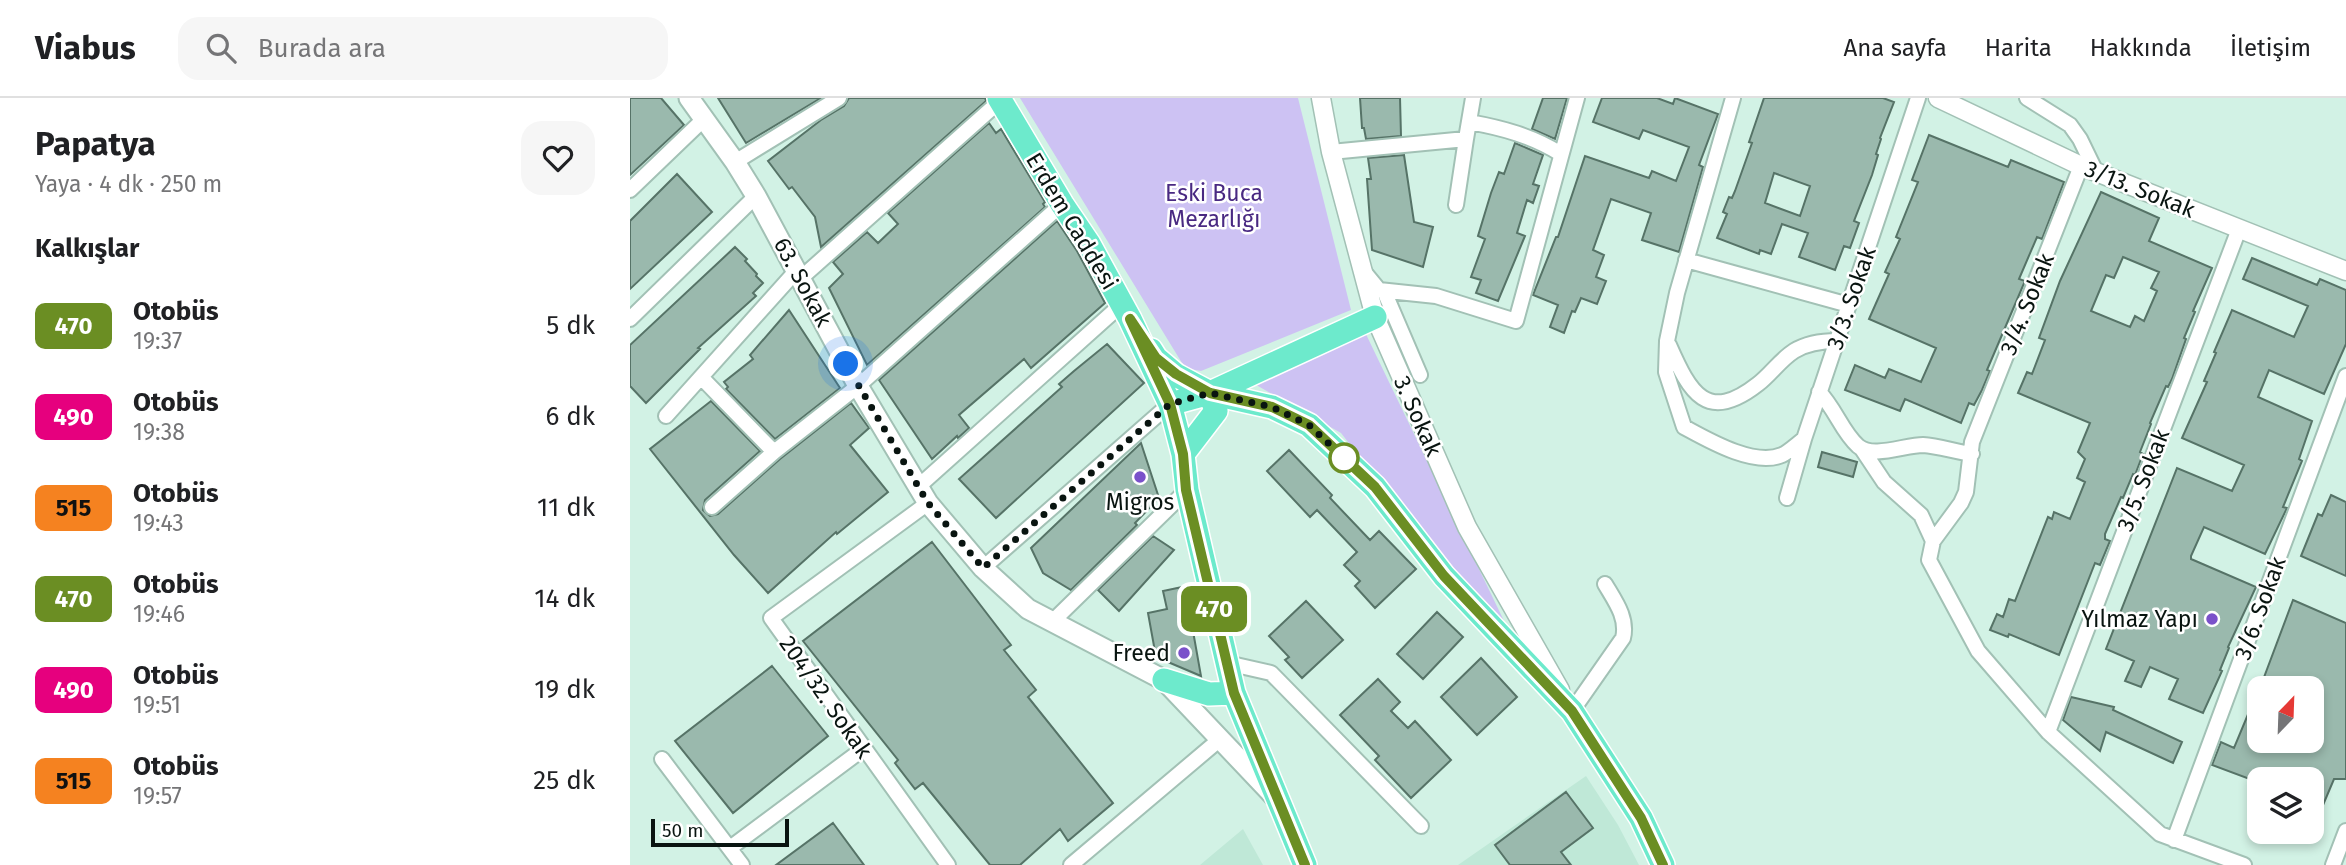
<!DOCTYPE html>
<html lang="tr">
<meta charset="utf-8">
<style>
:root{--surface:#fff;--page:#f6f6f6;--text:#202124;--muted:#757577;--line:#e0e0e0}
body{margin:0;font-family:"Fira Sans",sans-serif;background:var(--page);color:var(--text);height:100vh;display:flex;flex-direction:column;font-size:26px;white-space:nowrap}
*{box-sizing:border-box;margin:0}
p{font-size:23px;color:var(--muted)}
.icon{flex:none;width:38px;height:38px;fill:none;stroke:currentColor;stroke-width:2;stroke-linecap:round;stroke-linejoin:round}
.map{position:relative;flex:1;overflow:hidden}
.side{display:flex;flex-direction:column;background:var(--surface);width:630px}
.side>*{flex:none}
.badge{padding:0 14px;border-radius:10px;font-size:24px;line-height:46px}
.needle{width:46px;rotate:23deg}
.tools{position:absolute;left:1617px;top:578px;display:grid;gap:14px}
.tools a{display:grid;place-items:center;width:77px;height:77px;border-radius:14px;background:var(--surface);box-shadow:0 4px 10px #0003;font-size:35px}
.scale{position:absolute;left:21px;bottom:18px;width:138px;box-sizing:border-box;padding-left:7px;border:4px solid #091410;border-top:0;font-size:19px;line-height:24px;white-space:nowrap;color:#091410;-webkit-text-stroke:5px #fff;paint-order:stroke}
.you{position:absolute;width:35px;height:35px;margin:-18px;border:5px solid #fff;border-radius:50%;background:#1a73e8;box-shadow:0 0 0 10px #1a73e833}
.map>.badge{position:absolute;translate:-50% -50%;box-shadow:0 0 0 4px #fff}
h2{padding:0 35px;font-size:26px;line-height:63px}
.round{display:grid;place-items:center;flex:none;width:74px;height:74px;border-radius:21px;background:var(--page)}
.summary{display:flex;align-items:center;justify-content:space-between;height:119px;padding:0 35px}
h1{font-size:33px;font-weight:700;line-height:52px}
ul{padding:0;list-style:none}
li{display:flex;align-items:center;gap:21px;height:91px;padding:0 35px}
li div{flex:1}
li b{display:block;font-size:26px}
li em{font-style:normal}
li .badge{min-width:77px;font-weight:700;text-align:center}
header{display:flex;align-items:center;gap:42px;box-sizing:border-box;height:98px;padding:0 35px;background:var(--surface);border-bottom:2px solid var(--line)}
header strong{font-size:33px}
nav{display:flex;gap:38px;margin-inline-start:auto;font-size:24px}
.search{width:490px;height:63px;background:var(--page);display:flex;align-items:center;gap:18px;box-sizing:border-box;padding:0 24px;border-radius:21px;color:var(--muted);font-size:26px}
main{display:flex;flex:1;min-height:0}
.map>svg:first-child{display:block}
.built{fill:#bfe8d7}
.green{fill:#cdc2f3}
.building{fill:#9ab9ad;stroke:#567367;stroke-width:2;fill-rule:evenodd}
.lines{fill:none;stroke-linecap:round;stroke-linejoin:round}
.minor-casing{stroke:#a2c1b5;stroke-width:18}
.tertiary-casing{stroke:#a2c1b5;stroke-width:21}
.secondary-casing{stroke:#a2c1b5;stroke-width:23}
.primary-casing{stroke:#fff;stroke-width:26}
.minor{stroke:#fff;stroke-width:14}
.tertiary{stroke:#fff;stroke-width:18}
.secondary{stroke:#fff;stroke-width:19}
.primary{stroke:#6deacc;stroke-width:23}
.line-casing{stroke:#fff;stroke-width:16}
.line{stroke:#6b8e23;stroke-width:10}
.walk{stroke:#091410;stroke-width:7;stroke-dasharray:0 12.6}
.stop-dot{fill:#fff;stroke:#6b8e23;stroke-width:3.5}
.poi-dot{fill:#7a51ca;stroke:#fff;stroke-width:2.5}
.labels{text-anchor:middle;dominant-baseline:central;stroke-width:5;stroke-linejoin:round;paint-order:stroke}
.street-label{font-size:23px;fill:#091410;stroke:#fff}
.park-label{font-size:23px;fill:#492982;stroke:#fff}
.poi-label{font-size:23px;fill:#091410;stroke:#fff;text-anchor:end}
</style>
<header>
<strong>Viabus</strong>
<div class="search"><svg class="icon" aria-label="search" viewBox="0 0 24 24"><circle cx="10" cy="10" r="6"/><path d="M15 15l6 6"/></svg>Burada ara</div>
<nav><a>Ana sayfa</a><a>Harita</a><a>Hakkında</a><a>İletişim</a></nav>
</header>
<main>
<section class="side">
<div class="summary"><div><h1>Papatya</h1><p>Yaya · 4 dk · 250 m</p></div><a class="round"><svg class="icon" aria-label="heart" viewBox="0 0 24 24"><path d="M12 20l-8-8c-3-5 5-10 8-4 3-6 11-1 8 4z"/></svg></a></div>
<h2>Kalkışlar</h2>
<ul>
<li><span class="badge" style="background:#6b8e23;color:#fff">470</span><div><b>Otobüs</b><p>19:37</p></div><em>5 dk</em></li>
<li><span class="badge" style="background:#e6007e;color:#fff">490</span><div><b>Otobüs</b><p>19:38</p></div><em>6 dk</em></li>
<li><span class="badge" style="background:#f58220;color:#111">515</span><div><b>Otobüs</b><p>19:43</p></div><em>11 dk</em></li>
<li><span class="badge" style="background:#6b8e23;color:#fff">470</span><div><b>Otobüs</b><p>19:46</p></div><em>14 dk</em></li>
<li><span class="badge" style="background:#e6007e;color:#fff">490</span><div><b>Otobüs</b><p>19:51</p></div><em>19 dk</em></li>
<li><span class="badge" style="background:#f58220;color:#111">515</span><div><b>Otobüs</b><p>19:57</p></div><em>25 dk</em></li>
</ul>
</section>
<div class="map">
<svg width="1716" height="767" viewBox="0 0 1716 767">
<rect width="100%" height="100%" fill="#d2f2e5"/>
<path class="built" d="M956,678L988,727L1009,767H828Z
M613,731L633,767H570Z"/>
<path class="green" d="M390,0H668L721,212L571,273L560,271L552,265Z
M733,230L875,525L798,446L711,335L621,284Z"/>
<path class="building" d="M0,0H31L54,27L0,77Z
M88,0H191L116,45Z
M219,0H355L356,3L191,149L185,119L162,89L159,91L138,63L191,22L214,8Z
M730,0H770L771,38L736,41L734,30H732Z
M913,0H937L925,41L902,31Z
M972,0H1027L1043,6L1045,0L1088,16L1069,67L1073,69L1049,154L1012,142L1021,115L981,101L963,152L974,157L966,179L976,183L967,206L951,200L945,214L942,213L934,235L920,229L928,207L903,197L926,139H928L955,58L1019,80L1022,73L1046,83L1059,49L1013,32L1009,41L963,24Z
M1134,0H1253L1264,4L1250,40L1251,41L1246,56L1248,57L1242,77L1224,123L1229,125L1220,150L1214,148L1205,172L1169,159L1178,135L1152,126L1141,156L1130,152L1129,156L1087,140L1097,116L1093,114L1099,99L1102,100L1105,93L1122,45L1119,44ZM1144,75L1180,88L1170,118L1135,105Z
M359,25L366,35L371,31L415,104L413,106L415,109L237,267L199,190L213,176L203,164L237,134L248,145L268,126L258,115Z
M1299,37L1378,69L1381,62L1434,84L1412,141L1407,139L1389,181L1395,183L1357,272L1360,273L1352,292L1344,307L1339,305L1331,325L1275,301L1270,313L1215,292L1225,267L1255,280L1259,271L1291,284L1306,250L1239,221L1259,176L1255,174L1270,141L1266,139L1288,84L1282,82Z
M885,45L913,57L903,86L909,88L903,105L897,102L887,135L895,138L868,203L846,195L851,182L841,179L855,141L848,138L861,95L869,74L874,76Z
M774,57L784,124L803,129L793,169L742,152L737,81H741L738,60Z
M47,76L82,114L0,191V123Z
M1471,94L1529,120L1519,143L1582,170L1563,213L1565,214L1554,240L1556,241L1542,281L1538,289L1536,288L1520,325L1521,326L1510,354L1513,356L1505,377L1503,376L1493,400L1491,399L1475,436V441L1480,443L1470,467L1465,465L1429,557L1379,536L1378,539L1360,532L1367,516L1373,519L1379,501L1385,503L1418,419L1422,421L1424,414L1440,421L1455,384L1447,380L1455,361L1448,354L1460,325L1388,295L1397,274L1402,276L1415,242L1409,240L1430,183ZM1493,159L1529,174L1521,190L1527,193L1514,223L1505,218L1500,229L1461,213L1476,177L1484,180Z
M427,123L447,153L475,205L401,270L394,261L329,317L339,330L328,340L327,338L302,361L249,282Z
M105,149L117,161L115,163L127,176L126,178L133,185L123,195L126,198L68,250L70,251L16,305L0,288V247Z
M1622,160L1687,187L1690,181L1716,192V246L1694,296L1639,272L1628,299L1682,323L1669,361L1672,363L1653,409L1657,410L1635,456L1574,429L1561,458V461L1626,489L1598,549L1599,550L1590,572L1592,573L1573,615L1539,601L1548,581L1520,569L1511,589L1495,583L1504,563L1476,551L1547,370L1602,393L1614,367L1552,340L1577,284L1574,283L1586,255L1584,254L1602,212L1664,239L1678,208L1613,181Z
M159,212L210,290L145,341L96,291L98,289L94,284L123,261L120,257Z
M477,246L514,285L366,420L329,381L432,289L429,286L444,273Z
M81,303L130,353L75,402L73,412L80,418L88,416L150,361L221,305L239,330L220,347L258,394L207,436L206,434L138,495L104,457L20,351Z
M511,345L529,400L505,425L507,427L441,492L413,475L401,450Z
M659,352L702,397L700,400L740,442L749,433L786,471L745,510L725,488L730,483L714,467L727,454L687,412L680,419L637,373Z
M1192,354L1227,364L1223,379L1188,369Z
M1701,397L1716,404V478L1671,458L1688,416L1692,418Z
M523,438L544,452L489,513L468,492Z
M302,444L381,547L374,552L406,592L398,599L483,705L438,743L430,731L390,767H360L293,685L285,691L265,665L268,662L173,543Z
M557,488L561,505H558L571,578L526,559L518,515L537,511L533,493Z
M1663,502L1716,525V681H1704L1682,733V681H1626L1625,683L1582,667L1591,644L1604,650L1629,590V642H1682V590H1630Z
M676,503L713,542L672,580L655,562L659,559L639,538Z
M807,514L833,539L793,581L767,556Z
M851,560L887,599L847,637L811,599Z
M142,568L198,638L103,715L45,643Z
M748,581L770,604L761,613L778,630L785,623L821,662L781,700L745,662L749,658L710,617Z
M1441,599L1484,609L1483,612L1552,644L1543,665L1476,634L1470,653L1433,622Z
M936,694L963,730L931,754L941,767H880L865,747Z
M203,725L234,767H146Z"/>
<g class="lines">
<g class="minor-casing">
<path id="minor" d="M1103,0L1047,195L1037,243L1036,274L1054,329C1078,342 1124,369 1152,357C1159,354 1167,346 1174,341
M1397,0L1440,27L1450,41L1466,74
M839,24C873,30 902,38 931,56
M701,54L836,41L843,0
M105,64L209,0
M1451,68L1342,344L1336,394L1331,405L1303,443L1299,462L1348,553L1418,634L1530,736L1614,767
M0,92L75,20
M826,107L836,41
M1056,162L1219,207
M735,175L749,192L806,198L886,223L947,0
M171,180L370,3
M754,193L790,277
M0,221L126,98
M1039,247C1060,295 1077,326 1128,286C1141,276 1150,262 1164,253C1177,245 1192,243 1207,243
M72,280L144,354
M1189,294C1205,310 1212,334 1228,348C1242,361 1275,347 1293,347C1309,348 1326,354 1342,356
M36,318L167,172
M1232,351L1254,384L1291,417L1303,443
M289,388L492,206
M1157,400L1174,341L1288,0
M298,405L141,520L318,767
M82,409L144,354L228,288L432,106
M353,470L540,306
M423,523L557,392
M597,565L641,575L791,728
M942,613L993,540C998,520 985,503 975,486
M1418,634L1609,131
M32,661L112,767
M1544,742L1716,278
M100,750L233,651
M441,767L589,642
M1703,767L1716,733"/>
</g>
<g class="tertiary-casing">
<path id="tertiary" d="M691,0L701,54L745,219L837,429L930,592
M1308,0L1451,68L1716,173"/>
</g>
<g class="secondary-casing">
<path id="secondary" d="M59,0L105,64L126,98L228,288L298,405L353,470L398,511L534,582L644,698"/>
</g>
<g class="primary-casing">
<path id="primary" d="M369,0L432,106L459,146L500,221L540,306L553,356L557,392L604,595L675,767
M521,252L526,260L546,277L580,295L642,309L679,327L745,389L814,478L942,613L1011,720L1033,767
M540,306L580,295L745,219
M553,356L586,313L580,295
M534,582L579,596L604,595"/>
</g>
<use href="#minor" class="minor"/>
<use href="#tertiary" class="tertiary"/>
<use href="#secondary" class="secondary"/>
<use href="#primary" class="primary"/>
</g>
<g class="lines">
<g class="line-casing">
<path id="line" d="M675,767L604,595L556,392L553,356L540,306L500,221L526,260L546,276L580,295L642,309L679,327L745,389L814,478L942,613L1011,720L1033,767"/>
</g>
<use href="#line" class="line"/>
<path class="walk" d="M216,266L298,405L353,470L540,306L580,295L642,309L679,327L714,360"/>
</g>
<circle class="stop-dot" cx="714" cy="360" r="14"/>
<g class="poi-dot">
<circle cx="510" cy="379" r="7"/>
<circle cx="1582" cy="521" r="7"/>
<circle cx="554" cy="555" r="7"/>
</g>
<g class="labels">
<g class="street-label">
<text transform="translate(1510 91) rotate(22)">3/13. Sokak</text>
<text transform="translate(442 123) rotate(59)">Erdem Caddesi</text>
<text transform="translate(173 184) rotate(62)">63. Sokak</text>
<text transform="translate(1221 200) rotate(-71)">3/3. Sokak</text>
<text transform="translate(1397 206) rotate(-68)">3/4. Sokak</text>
<text transform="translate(788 318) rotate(66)">3. Sokak</text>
<text transform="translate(1513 382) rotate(-69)">3/5. Sokak</text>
<text transform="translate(1630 510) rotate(-70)">3/6. Sokak</text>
<text transform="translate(196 599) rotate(55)">204/32. Sokak</text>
</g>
<g class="park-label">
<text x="584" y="95">Eski Buca<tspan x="584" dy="26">Mezarlığı</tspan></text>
</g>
<g class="poi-label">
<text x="510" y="404" text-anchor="middle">Migros</text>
<text x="1568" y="521">Yılmaz Yapı</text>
<text x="540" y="555">Freed</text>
</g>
</g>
</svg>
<div class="tools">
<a><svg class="needle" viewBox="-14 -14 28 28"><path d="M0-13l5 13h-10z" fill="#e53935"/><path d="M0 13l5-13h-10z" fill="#757577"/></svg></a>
<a><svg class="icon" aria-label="layers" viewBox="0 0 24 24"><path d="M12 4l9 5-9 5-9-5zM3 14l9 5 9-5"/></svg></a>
</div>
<div class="scale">50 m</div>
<div class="you" style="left:216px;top:266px"></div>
<b class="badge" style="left:584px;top:511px;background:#6b8e23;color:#fff">470</b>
</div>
</main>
